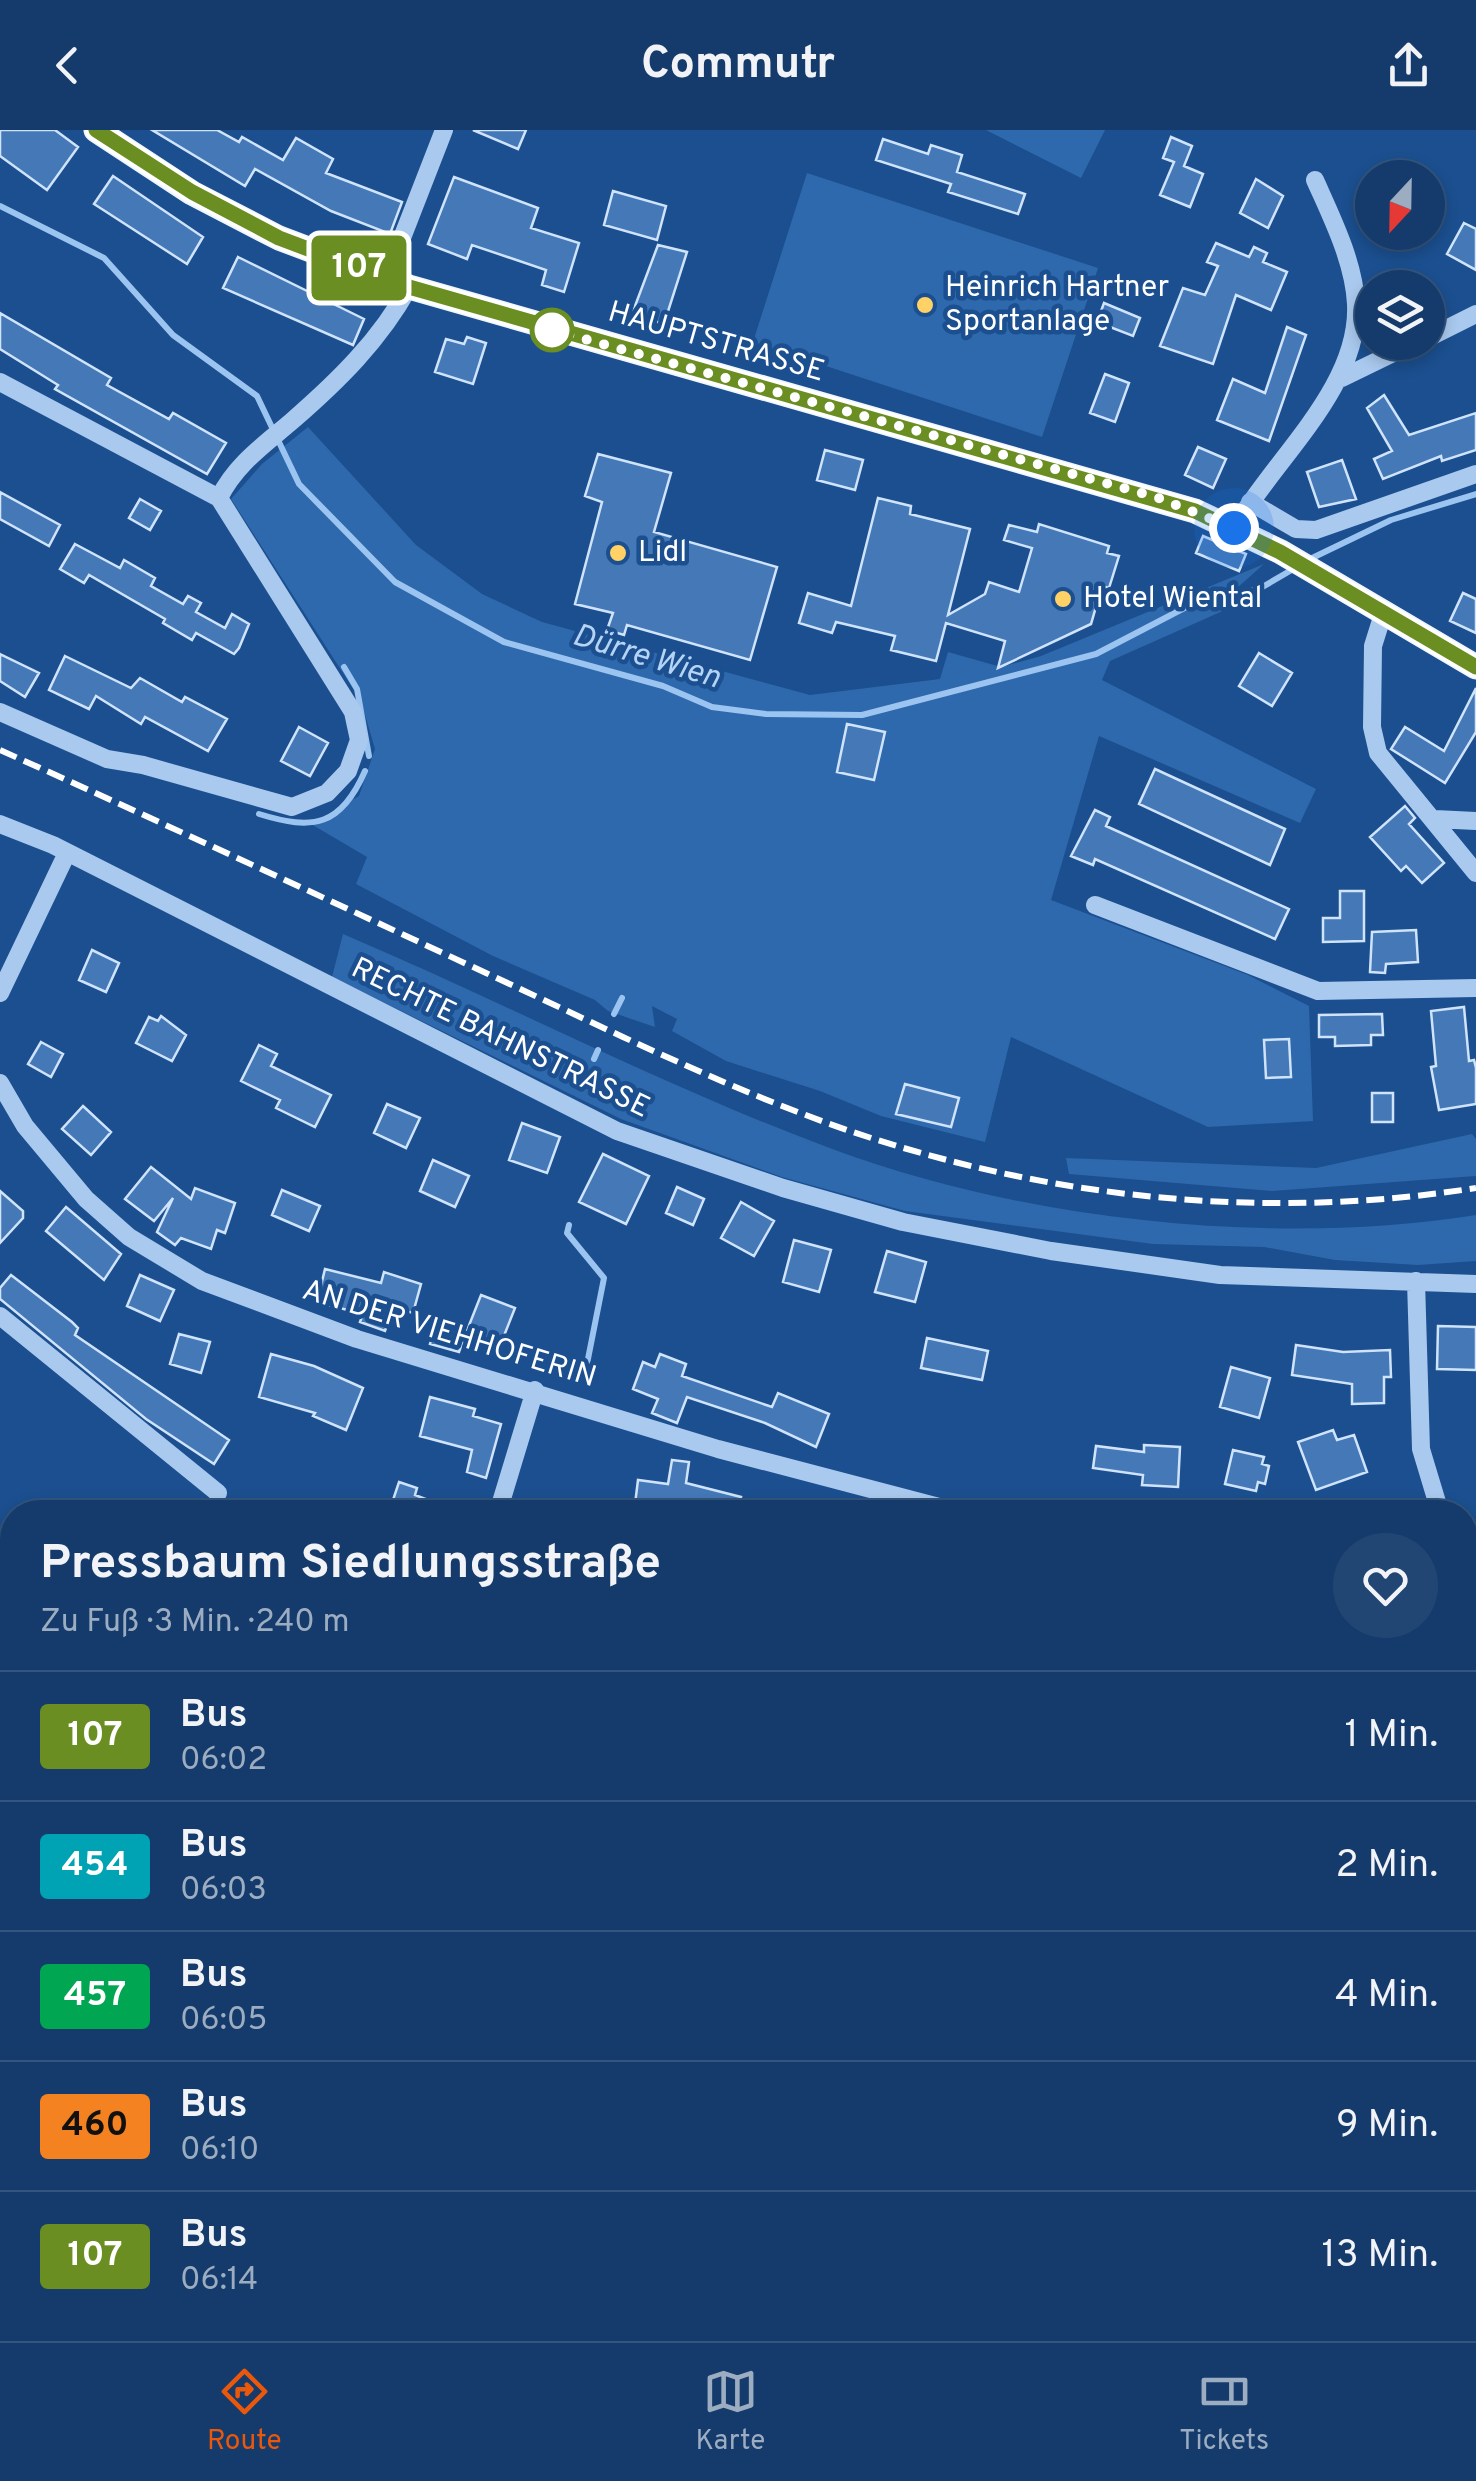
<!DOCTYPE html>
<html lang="de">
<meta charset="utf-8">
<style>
:root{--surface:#143b6b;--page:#214673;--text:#f1f3f6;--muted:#9dadc1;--line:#33557e;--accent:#ea580c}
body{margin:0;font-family:Overpass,sans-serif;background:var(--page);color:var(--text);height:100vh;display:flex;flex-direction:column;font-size:38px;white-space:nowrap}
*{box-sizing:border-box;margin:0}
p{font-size:32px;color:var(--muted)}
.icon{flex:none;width:55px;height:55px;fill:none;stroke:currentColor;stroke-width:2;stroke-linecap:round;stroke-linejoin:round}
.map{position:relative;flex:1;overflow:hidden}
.drawer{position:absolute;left:0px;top:1370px;width:1478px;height:842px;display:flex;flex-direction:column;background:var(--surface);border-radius:40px 40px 0 0;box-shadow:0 5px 15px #0003,0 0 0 2px var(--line)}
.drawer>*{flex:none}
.badge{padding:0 20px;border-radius:8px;font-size:35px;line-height:65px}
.needle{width:65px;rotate:202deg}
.buttons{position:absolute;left:1355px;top:30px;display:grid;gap:20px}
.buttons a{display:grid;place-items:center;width:90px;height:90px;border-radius:50%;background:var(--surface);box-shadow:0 5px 15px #0003,0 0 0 2px var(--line);font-size:50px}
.you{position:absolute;width:50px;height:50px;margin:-25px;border:8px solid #fff;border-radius:50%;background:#1a73e8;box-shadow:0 0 0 15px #1a73e833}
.map>.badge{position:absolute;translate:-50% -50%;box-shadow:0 0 0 5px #fff}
.round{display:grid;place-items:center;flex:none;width:105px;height:105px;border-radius:52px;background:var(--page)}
.overview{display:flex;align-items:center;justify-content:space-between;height:170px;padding:0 40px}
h1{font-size:48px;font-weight:700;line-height:75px}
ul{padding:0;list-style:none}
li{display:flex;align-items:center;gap:30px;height:130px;padding:0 40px;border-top:2px solid var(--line)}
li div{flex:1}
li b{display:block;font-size:38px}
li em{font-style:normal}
li .badge{min-width:110px;font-weight:700;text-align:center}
header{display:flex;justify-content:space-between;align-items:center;height:130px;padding:0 40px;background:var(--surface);font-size:45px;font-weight:700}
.tabs{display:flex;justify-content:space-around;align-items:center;height:140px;border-top:2px solid var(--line);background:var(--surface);font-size:28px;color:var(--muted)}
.tabs a{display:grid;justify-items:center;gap:5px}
.tabs .selected{color:var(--accent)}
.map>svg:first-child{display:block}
.green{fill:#2e69ad}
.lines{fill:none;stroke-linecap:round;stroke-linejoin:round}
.stream{stroke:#9cc4f0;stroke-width:6}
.building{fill:#4478b7;stroke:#cfe3fa;stroke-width:2.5}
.minor{stroke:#a9c9ee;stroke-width:18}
.major{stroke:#f0f6ff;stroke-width:25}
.rail{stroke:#fff;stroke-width:6;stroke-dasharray:18 8;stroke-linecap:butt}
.line-casing{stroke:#fff;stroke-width:22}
.line{stroke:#6b8e23;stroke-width:15}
.walk{stroke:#fff;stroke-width:10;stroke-dasharray:0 18}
.poi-dot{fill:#ffd166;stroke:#1b4f8f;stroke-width:4}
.stop-dot{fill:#fff;stroke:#6b8e23;stroke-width:5}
.labels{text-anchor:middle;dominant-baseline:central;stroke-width:9;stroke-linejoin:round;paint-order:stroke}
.poi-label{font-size:30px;fill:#fff;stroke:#1b4f8f;text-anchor:start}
.street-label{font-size:30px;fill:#fff;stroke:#1b4f8f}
.water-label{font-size:32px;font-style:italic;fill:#b5d3f5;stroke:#1b4f8f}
</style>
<header><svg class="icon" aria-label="back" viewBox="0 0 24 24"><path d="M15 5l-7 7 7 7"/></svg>Commutr<svg class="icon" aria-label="share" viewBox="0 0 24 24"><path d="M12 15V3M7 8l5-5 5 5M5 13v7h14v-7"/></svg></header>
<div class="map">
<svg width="1476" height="2211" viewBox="0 0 1476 2211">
<rect width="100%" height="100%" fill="#1b4f8f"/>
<path class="green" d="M986,0H1105L1081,48Z
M807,43L1098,138L1042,307L753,212Z
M308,297L416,415L482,464L542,492L810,565L940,549L948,522L1001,537L1041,526L1264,434L1228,466L1234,476L1110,531L1102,550L1316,659L1300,693L1099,606L1051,770L1248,845L1309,876L1313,991L1208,997L1011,907L985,1012L881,986L820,961L726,931L672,901L677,889L652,876L655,897L608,881L595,870L493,826L356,754L367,727L311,694L359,666L375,619L361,571L231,369L262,334Z
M343,804C508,874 667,958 835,1020C1027,1091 1274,1117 1476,1085V1131L1418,1135L1335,1130L1264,1117L1153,1114L905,1081L782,1047L621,989L332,847Z
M1472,1004L1476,1009V1046L1272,1061L1069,1044L1066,1028L1316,1038Z
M1476,1580V2211H890L900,2200H1465V1581Z
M0,2102L12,2113V2200H104L116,2211H0Z"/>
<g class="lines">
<path class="stream" d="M0,76L104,128L173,205L257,266L299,354L395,452L504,512L663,556L712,577L766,584L862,585L1096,524L1194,473L1259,459L1295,438
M1310,429L1391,390L1476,364
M344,537L357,559L369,626
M259,684C314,701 341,696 365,641
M614,884L622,868
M594,929L598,920
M569,1095L567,1103L604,1148L585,1244"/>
</g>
<path class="building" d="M0,0H55L78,17L47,60L0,26Z
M152,0H217L239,12L242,7L283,30L296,8L333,29L326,43L402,72L390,104L331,81L255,39L245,56Z
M473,0H526L518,19Z
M1171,7L1192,16L1184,36L1203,44L1190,77L1160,65L1174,32L1163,28Z
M883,9L928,24L931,15L962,25L957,42L1025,64L1018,84L948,62L951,54L876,30Z
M113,46L203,107L187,134L94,74Z
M454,47L538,78L531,98L579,113L564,162L542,155L546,140L472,115L467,129L428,114Z
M1256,49L1283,66L1268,98L1240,83Z
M613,61L666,76L657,110L604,95Z
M1464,93L1476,99V140L1447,124Z
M1216,113L1249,127L1254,117L1267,123L1263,132L1287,142L1271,180L1236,165L1213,234L1160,216L1183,158L1205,165L1218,136L1207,132Z
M658,115L687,122L664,194L632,184Z
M238,127L364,189L353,215L223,158Z
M1104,173L1140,188L1133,206L1097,192Z
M0,183L111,248L107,255L169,289L173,283L226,313L207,344L55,259L58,255L0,219Z
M1287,197L1306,205L1269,311L1217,290L1233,249L1265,263Z
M467,207L486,213L473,254L435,242L446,209L464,214Z
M1105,244L1129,253L1115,292L1090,283Z
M1384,265L1409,305L1476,283V320L1442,331L1441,326L1383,349L1374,329L1392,321L1367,278Z
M1198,317L1226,329L1213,358L1185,345Z
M825,320L863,330L855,360L817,350Z
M598,324L671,343L654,402L777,437L750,530L627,495L624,505L607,500L613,483L575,474L602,372L585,366Z
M1342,330L1356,369L1319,377L1307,342Z
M0,362L60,395L49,416L0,389Z
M878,368L911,376L910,384L970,399L948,485L985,464L989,452L1019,462L1032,418L1004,410L1009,395L1037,402L1039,394L1109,416L1107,423L1119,426L1109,458L1102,456L1091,494L998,538L1005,511L946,493L936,531L891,520L895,506L836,492L832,503L799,493L808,463L851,476Z
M140,369L161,381L150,400L129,388Z
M1203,406L1246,424L1239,441L1196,423Z
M75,414L120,438L124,430L155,448L151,456L183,474L188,466L201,473L196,482L225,498L232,484L249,494L239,518L234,524L196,503L192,510L163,493L165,489L89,445L84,453L60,439Z
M1463,463L1476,469V503L1450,491Z
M1259,523L1292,543L1272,576L1239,556Z
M0,524L39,543L25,567L0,551Z
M65,526L131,558L140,548L182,572L185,567L227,589L208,621L145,587L141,594L96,566L89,579L49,560Z
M1476,558V602L1445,653L1391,619L1405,597L1444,621Z
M847,594L885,602L874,650L837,642Z
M299,597L328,613L310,646L281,631Z
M1155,639L1285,699L1270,735L1139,674Z
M1405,676L1415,688L1409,694L1444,733L1422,753L1406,736L1401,741L1370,707Z
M1095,680L1110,687L1106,696L1289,779L1275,809L1095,729L1093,735L1071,726Z
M1340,761H1364V811L1323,812V788H1340Z
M1416,800L1418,832L1386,834L1385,843L1370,842L1372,802Z
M92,820L119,833L106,862L79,850Z
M1464,877L1469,931L1474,930L1476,938V974L1439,980L1431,937L1436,936L1431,881Z
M1382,884L1383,905H1371V915L1335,916V907H1319V885Z
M161,886L186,905L172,931L136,913L149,887L158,891Z
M1289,909L1291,947L1266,948L1264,910Z
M41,912L63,924L51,947L28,934Z
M259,915L277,924L271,936L331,965L315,997L276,978L280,970L241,951Z
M905,954L959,968L951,997L896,984Z
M1372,963H1393V992H1372Z
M387,974L420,988L406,1018L374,1003Z
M83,976L111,1002L91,1025L62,999Z
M522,993L560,1007L547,1043L509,1030Z
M603,1024L649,1046L626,1094L579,1072Z
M433,1030L469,1046L455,1077L420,1061Z
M151,1037L191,1069L195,1058L235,1073L225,1103L217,1100L211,1119L181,1108L175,1115L157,1102L173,1068L154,1091L125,1069Z
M677,1057L704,1069L693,1095L666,1083Z
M282,1060L320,1076L309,1101L272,1085Z
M0,1061L23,1081V1088L0,1113Z
M741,1072L774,1091L754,1126L721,1108Z
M66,1077L121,1124L104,1150L46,1101Z
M794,1110L831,1120L819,1162L783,1152Z
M887,1121L926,1132L915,1172L875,1162Z
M325,1139L381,1153L384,1142L421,1154L413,1183L393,1177L385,1201L360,1192L363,1184L317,1172Z
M11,1145L72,1192L78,1198L75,1205L229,1310L214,1334L146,1289L0,1169V1158Z
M140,1145L174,1160L160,1191L127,1176Z
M481,1165L515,1178L498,1221L464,1208Z
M436,1195L465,1205L459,1222L430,1214Z
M1438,1196L1476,1197V1240L1437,1239Z
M179,1204L210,1212L201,1243L170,1234Z
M927,1208L988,1221L982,1250L921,1238Z
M1296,1215L1343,1222L1390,1220L1391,1247H1384V1273L1352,1274V1254L1292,1245Z
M271,1224L314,1236L363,1258L346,1300L313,1286L315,1283L259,1267Z
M660,1224L686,1234L682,1246L772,1277L778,1263L829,1284L816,1317L765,1293L687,1267L677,1293L652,1283L658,1269L633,1259L643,1232L655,1237Z
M1231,1237L1270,1248L1259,1288L1220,1277Z
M430,1267L475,1279L473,1286L501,1294L486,1348L467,1342L472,1320L420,1306Z
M1333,1300L1337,1310L1354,1305L1367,1342L1316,1360L1298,1312Z
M1144,1315L1180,1317L1178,1357L1142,1355L1143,1345L1093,1338L1096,1316L1144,1322Z
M1233,1320L1264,1327L1262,1334L1269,1336L1265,1354L1258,1352L1256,1361L1225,1354Z
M672,1330L689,1332L686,1353L741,1367L737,1382H634L638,1350L668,1354Z
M399,1352L417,1358L415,1365L459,1382H389Z"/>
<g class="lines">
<path class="minor" d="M386,149L444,0
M1428,208L1476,184
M1342,248L1416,212
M0,252L219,368L353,582L359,610L348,641L327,663L292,677L143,635L107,629L0,582
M219,368C236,334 264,315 292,291C338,251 380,210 409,157
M1250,372L1296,399L1316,400L1476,344
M1234,398C1275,328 1360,257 1356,174C1354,132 1332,88 1315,50
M1383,484L1373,516L1372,597L1378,623L1476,743
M1435,689L1476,691
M0,694L53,715L617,1001L783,1058L903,1092L1051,1121L1220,1145L1476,1154
M1095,775L1318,861L1476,858
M0,863L67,723
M0,953L25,996L86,1069L129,1107L202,1151L357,1209L718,1319L958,1382
M1416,1151L1421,1319L1440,1382
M0,1186L218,1363
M498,1382L535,1260
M1465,1418L1476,1416
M0,1644L12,1659
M0,2106L12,2120
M92,2200L102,2211
M258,2200V2211
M670,2200L696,2211"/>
<path class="major" d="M96,0L192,63L279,108L409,157L1195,381L1281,422L1476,537"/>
<path class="rail" d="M0,620C163,693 324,768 486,843C605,898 723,957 847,1000C1049,1069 1265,1091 1476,1058"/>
</g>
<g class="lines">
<g class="line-casing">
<path id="line" d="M96,0L192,62L279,108L409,157L1195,381L1280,422L1476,537"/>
</g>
<use href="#line" class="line"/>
<path class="walk" d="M552,200L1156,367L1234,398"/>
</g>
<g class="poi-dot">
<circle cx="925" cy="175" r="10"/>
<circle cx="618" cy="423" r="10"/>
<circle cx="1063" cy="469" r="10"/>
</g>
<circle class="stop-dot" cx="552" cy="200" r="20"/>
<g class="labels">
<g class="poi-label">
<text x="945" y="158">Heinrich Hartner<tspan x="945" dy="34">Sportanlage</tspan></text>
<text x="638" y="423">Lidl</text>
<text x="1083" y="469">Hotel Wiental</text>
</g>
<g class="street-label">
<text transform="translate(716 213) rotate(16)">HAUPTSTRASSE</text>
<text transform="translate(500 909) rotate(26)">RECHTE BAHNSTRASSE</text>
<text transform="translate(449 1205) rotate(17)">AN DER VIEHHOFERIN</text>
</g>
<g class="water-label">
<text transform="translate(646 528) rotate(17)">Dürre Wien</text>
</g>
</g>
</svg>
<div class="buttons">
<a><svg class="needle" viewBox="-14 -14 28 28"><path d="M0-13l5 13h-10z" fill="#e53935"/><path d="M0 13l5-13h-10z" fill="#9dadc1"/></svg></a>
<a><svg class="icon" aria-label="layers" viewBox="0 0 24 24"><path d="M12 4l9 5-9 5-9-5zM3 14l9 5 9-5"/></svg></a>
</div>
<div class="you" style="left:1234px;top:398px"></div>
<b class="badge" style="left:359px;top:138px;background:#6b8e23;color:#fff">107</b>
<section class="drawer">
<div class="overview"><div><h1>Pressbaum Siedlungsstraße</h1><p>Zu Fuß · 3 Min. · 240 m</p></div><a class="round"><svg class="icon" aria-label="heart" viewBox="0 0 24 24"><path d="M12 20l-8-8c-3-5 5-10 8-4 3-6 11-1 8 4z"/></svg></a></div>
<ul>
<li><span class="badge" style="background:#6b8e23;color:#fff">107</span><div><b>Bus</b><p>06:02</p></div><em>1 Min.</em></li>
<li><span class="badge" style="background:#00a3b4;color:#fff">454</span><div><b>Bus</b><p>06:03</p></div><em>2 Min.</em></li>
<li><span class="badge" style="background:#00a651;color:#fff">457</span><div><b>Bus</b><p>06:05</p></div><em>4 Min.</em></li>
<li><span class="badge" style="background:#f58220;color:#111">460</span><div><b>Bus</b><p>06:10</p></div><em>9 Min.</em></li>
<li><span class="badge" style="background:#6b8e23;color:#fff">107</span><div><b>Bus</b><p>06:14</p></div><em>13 Min.</em></li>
</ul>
</section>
</div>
<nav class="tabs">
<a class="selected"><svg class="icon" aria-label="directions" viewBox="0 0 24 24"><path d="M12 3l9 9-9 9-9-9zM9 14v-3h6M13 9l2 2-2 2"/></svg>Route</a>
<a><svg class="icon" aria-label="map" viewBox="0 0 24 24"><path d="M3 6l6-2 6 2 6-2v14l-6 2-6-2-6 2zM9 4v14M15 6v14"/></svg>Karte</a>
<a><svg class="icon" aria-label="tickets" viewBox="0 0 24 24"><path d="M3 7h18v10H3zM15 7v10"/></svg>Tickets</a>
</nav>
